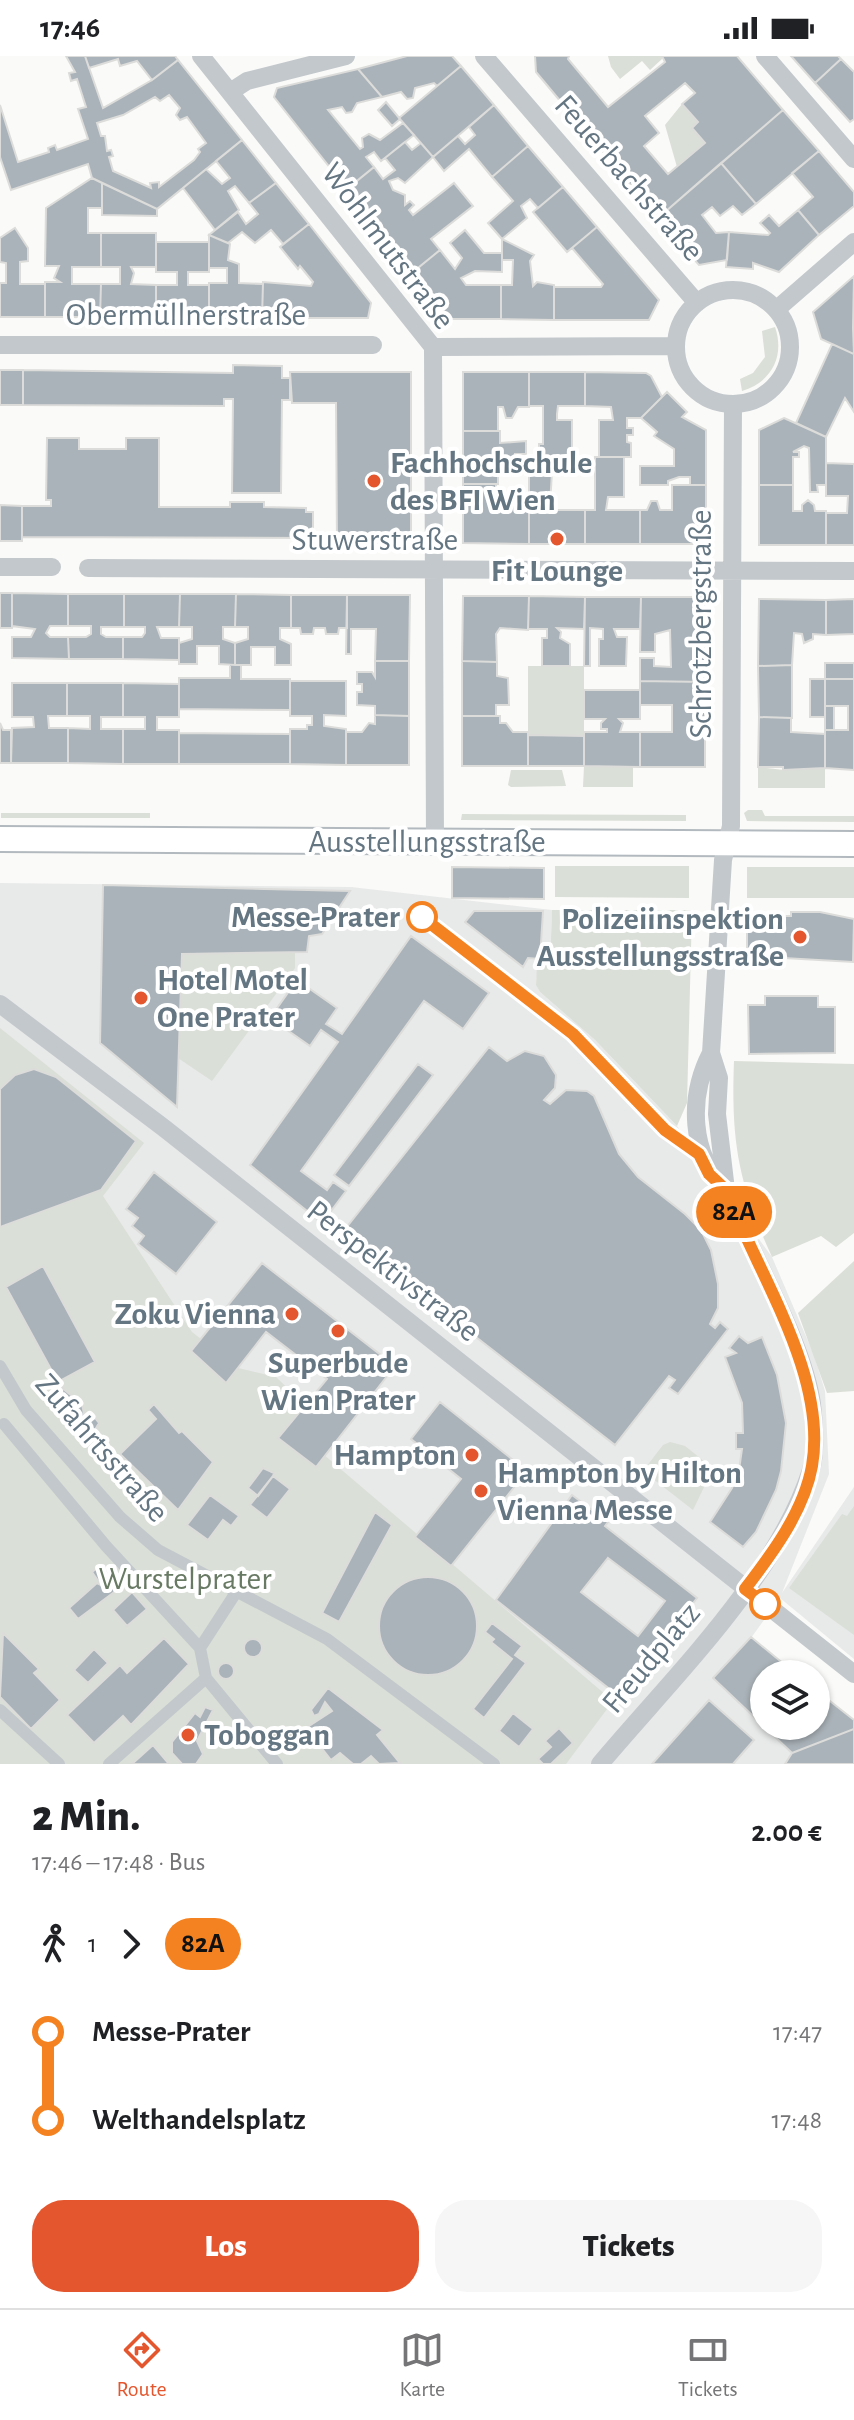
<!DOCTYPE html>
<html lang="de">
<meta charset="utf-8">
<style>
:root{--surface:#fff;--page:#f6f6f6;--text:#202124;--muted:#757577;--line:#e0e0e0;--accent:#e4572e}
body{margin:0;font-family:"Alegreya Sans",sans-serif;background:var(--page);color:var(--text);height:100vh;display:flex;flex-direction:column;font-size:30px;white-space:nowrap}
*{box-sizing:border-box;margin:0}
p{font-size:26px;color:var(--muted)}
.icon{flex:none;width:44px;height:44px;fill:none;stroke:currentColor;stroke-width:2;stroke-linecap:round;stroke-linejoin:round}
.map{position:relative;height:1708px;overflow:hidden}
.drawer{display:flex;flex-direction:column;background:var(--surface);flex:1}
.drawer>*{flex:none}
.badge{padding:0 16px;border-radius:26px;font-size:28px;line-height:52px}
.buttons{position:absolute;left:750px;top:1604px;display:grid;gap:16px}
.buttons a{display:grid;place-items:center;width:80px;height:80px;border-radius:50%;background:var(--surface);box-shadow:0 2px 6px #0004;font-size:40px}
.map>.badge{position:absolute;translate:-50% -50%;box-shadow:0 0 0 4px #fff}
.legs{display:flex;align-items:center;gap:12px;height:88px;padding:0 32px;font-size:26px}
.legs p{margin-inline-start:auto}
.head{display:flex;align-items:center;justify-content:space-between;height:136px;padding:0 32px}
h1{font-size:44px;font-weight:800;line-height:60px}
.cta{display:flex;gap:16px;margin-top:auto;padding:16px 32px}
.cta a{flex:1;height:92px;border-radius:32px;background:var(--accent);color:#fff;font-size:32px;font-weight:800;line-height:92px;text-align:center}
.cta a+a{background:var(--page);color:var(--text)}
ul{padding:0 32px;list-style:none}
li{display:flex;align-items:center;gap:28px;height:88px;font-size:30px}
li i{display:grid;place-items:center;width:12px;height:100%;margin:0 10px;background:currentColor}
li i::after{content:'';width:20px;height:20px;margin:-10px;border:6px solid;border-radius:50%;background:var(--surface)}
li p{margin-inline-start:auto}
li:first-child i{background:linear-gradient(#0000 50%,currentColor 0)}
li:last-child i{background:linear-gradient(currentColor 50%,#0000 0)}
.status{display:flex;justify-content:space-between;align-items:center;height:56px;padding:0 40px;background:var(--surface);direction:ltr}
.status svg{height:22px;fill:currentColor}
.tab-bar{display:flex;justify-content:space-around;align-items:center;height:112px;border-top:2px solid var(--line);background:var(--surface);font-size:22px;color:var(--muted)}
.tab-bar a{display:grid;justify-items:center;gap:4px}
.tab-bar .selected{color:var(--accent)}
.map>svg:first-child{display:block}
.built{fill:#e8e9e9}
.green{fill:#dadfd7}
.building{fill:#aab3b9;stroke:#dcdcda;stroke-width:2;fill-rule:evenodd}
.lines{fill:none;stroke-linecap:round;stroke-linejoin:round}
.secondary-casing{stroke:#b3babf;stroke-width:28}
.pedestrian{stroke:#c3c8cc;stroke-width:12}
.minor{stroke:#c3c8cc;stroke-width:18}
.secondary{stroke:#fff;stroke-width:24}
.line-1-casing{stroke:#fff;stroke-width:18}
.line-1{stroke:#f58220;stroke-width:12}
.poi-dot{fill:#e4572e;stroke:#fff;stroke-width:3}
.stop-1-dot{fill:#fff;stroke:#f58220;stroke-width:4}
.labels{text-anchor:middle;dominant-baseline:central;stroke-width:8;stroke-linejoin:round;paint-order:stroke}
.street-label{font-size:32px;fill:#657683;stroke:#fff}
.poi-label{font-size:32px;font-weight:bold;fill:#657683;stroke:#fff;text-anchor:start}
.stop-label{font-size:32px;font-weight:bold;fill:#657683;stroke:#fff;text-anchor:end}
.park-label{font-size:32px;fill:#687a64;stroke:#fff}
</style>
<div class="status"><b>17:46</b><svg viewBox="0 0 49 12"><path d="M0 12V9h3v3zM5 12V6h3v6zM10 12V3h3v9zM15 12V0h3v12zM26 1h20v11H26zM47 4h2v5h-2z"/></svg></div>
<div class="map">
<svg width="854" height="1708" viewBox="0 0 854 1708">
<rect width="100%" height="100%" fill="#fafaf8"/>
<path class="built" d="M0,827L351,831L552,854L550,908L538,909L536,928L540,936L595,984L677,1070L772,1201L814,1299L825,1335L829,1418L782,1537L854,1431V1603L780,1542L751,1582L713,1622L792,1697L785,1708H0Z"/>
<path class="green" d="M608,0H662V3L650,14L642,5L620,23L611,11Z
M682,48L698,66L692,72L705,87L677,111L665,69Z
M775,271C785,300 772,326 742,335L740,323L753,317L765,301L762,275Z
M528,610H584V680L528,679Z
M584,710L633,711V731H583Z
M758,711L784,714L825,712V732H758Z
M511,714H562L566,730L511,731L508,729Z
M748,754H762L765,760H854V766L747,765L744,757Z
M1,757H150V762H1Z
M462,758L686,759V765L461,764Z
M555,810H689V842L555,841Z
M747,811H854V842H747Z
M552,854H692L687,1047L677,1070L595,984L540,936L536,929L537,909L550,908Z
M295,897V912L212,1025L178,1002L182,898Z
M0,972L144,1087L103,1140L192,1276L238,1312L276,1321L314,1358L310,1387L613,1645L566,1708H0Z
M734,1005L854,1008V1177L836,1191L821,1180L772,1201C738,1127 731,1085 734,1005Z
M854,1205V1335L827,1337L798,1257Z
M670,1386L685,1390L705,1406V1429L693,1454L643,1415L663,1389Z
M854,1450V1579L789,1532L842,1458L847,1460Z"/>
<path class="building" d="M66,0H85L103,52L152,24L178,4L242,84L157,153L92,122L88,108L11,134L0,101V49L18,106L49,96L48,92L55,89L57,94L88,83L78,53L86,51L77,23L71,25L69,17L75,16ZM169,39L180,52L176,59L180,64L187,61L206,87L198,93L200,96L194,104L159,131V126L150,127L151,132L113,115L109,101L113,100L111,94L107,95L105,80H101L97,67L123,59L155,41L160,45Z
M85,0H175L178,4L152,24L137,5L120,10L118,3L89,12Z
M407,0H452L461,10L437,30L434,27L415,32L413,42L407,43L401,36L382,41L358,13Z
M535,0H569L568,3L608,51L665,6L662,0H737L783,54L658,162L536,16ZM685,27L695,37L682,48L698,66L692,72L705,87L668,118L644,90L659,77L645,60Z
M791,0H838L841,3L815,27Z
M841,3L854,16V63L850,66L815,27Z
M461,10L494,49L433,101L399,62Z
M358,13L382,41L357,47L352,56L346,57L342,51L328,54L360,93L363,91L362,82L369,78L380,84L403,67L414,79L381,105L374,96L366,101L374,111L347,133L274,41L277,32Z
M386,46L400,63L392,70L378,54Z
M494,49L528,90L492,121L469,93L444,115L433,101L458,80L465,88L475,79L469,71Z
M783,54L819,95L756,148L721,107Z
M242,84L276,127L249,147L235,130L228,135L239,154L215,174L183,132L206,113L222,128L230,122L216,105Z
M405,86L412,94L421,87L433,101L405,127L398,122L389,125L393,134L405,139V149L410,145L414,149L409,154L413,159L454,127L473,150L431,183L440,194L413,216L347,133L374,111L383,123L395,114L385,102Z
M528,90L563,131L538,152L530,143L521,150L527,162L502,183L488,167L513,145L492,121Z
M819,95L854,136V150L819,179L798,154L813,141L792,117Z
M721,107L756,148L742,159L733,150L720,160L712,151L702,159L716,177L729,176L727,204L699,209L658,162Z
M92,122L102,127V152H88V177H101V211H72V228H101L100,261H45V226H60L54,222L59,210H45L46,152Z
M102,127L157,153V160L102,159Z
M276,127L309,168L283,188L271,174L255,187L242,176L228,187L209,179L238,156L246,168L258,158L249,147Z
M563,131L597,171L567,196L533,156Z
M798,154L819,179L779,216L753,207V213L726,211L729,176L768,179L770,177L760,167L769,159L779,170Z
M309,168L371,247L368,262H262L263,226L311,230L313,226L300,210L298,213L280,191Z
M597,171L659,244L649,264H554V231H601L603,228L572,192Z
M15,172L28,192V205L20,206V228H45V261H0V227H6V207L0,206V182Z
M465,174L484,197H502V216L475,215L461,222L466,229H501V263H450L413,216L440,194L455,213L462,202L450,187Z
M101,177H156V211H131L134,217L131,228L156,229V262L100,261L101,228H120V211H101Z
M209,179L230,188L228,204L239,208V227L263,228L262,262H209V227H227V212H209Z
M502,183L534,199L530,205L533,230L537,226L554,229V264L501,263V229H512L513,204H502Z
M156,186H209V216H188V229H209V262H156V229H177V216H156Z
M854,220L853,272L854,298L821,283L813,256Z
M832,288L854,298V356L845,342L826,381L796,367Z
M233,309L282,310V322H290V344H282L281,437H232L233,343H224V350L23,349V314L233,317Z
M0,314H23V349H0Z
M290,316H411V487H337L336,347H292Z
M463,316H529V351H518L512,362H506L503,351H498V375H463Z
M529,316H585V350H558L557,358V364H572V401H539V388H543V350H529Z
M585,316L646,317L651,320L662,341L641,362H627V372H633V379H627V386L631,387V401H599V364H613L611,351L585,350Z
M667,336L687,356L682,361L706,374V429H690V421H679L668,425V429H640V410H674V393L654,380L657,376L641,362Z
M784,362L826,381V429H817L818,436H810L809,392L804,390L793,396H799V401H793V429H759V374Z
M463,375H500V387L526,385V398H515V406H526V418L498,416V428H463Z
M47,382H79V393H126V382H159V451H230V446H264V451L306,452V456H313V482L22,481V450H51V444H46Z
M539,401H553L550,448H554V454H585V488H529V413H539Z
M595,401H624V441H608L606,454H640V488H585V454H595Z
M571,404H585V417H570Z
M826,407L854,408V489H826V457H847L848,440H826Z
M463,428H496V454H505L508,444H516L519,454H529V488L463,487Z
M672,429H706V488H640V454H647L651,445H657L660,454H672Z
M759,429H793V455H802V449L808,444L814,449L815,455H826V489H759Z
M0,449L22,450V485H0Z
M0,537H12V572H0Z
M12,537L68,538V570H50L46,577L50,581H68L69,603L12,602V581H31L35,573L12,570Z
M68,538H124V571H101V578L106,581H123V603H69L68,581H86L91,578V570H68Z
M124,538H180L179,571H157L161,582H179V604L123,603V581H142L145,577V571H124Z
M180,538H236L235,571H223V583L235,587V609L219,608V590H197V608H179V587L192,583V571H179Z
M236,538L291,539V572H280V583L291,588V609H275V591H251V609H235V587L248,583V571H235Z
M291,539H347V572H339L338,578H326L325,572H314L313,578H301L300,572H291Z
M347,539H410L409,605H375L376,573H351V598H346Z
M463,540H529L528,574L500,572L496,578L497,606L462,605Z
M529,540L585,541L584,573L557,572L561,576L560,582L570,588V610H542V582H547V573H528Z
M585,541H641L640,573H614L617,581H627L626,610H599V583H603V573L590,572V610H584Z
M641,541H701L706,546L705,626L640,625V602H654V610L671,611L670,574L655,578V596H640Z
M759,543L826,544V579L813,578V583L804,587L802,578L794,577L792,609L758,610Z
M854,543V578L826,579V544Z
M375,605H409V660L375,659V650L357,649V636H362V628H357V616H372L375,621Z
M462,605L497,606V620L508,622L509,649H496V660H462Z
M825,607H854V623H825Z
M230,609H241V623H290V654L179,653V622H230Z
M792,609V662L759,661L758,610Z
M810,623H825V661H810Z
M825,623H854V714L825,712V674H848V650H825Z
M290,625H346V660L324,659V670L346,673V709L290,708V673H307V669H312V660H290Z
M640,625L705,626V711H640V676H672V649H640Z
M12,627H67V660H48L49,672H68V707H11L12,672L34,671L33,661H12Z
M67,627H123V661H101V673H123V708L68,707V672L90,673V660H67Z
M123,627L179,628V661H157V674H179V708H123V673H145V661H123Z
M584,634H640V663H619L623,667L620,676H640V711L584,710V676H607V673H601V667L605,663H584Z
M825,650H834V674H825Z
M375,659L409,660V709H346V676H362L369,667L375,668Z
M462,660H500V667H506L513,676H528V710H462Z
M759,661L791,662V676L825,678V712L783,714V711H758Z
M0,667L3,674H11V707H0Z
M179,677L290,678V708H179Z
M528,679L584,680V710H528Z
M452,811L544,812V843L452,842Z
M103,829L350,835L322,878L309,880L307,896L182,898L177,1051L100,987Z
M474,855H543L540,903L528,902L523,911L465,866Z
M791,856H820L854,863L853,906L747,900V860H791Z
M411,880L489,937L463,973L424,945L301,1115L327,1134L333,1126L346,1135L322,1167L250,1109L338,986L321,974L310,990L270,962L297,924L337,952L326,968L342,978Z
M765,940H818V951H835V997L749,998L748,949H765Z
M489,991L507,1005L525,995L544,1000L556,1019L555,1032L544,1044L550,1048L566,1034L587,1035L594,1040L619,1098L638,1121L685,1158L701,1174L711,1194L718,1228V1252L710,1268L715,1272L720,1266L728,1273L678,1338L669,1332L675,1324L669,1320L615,1389L342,1177Z
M418,1008L433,1019L349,1130L334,1119Z
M34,1013L56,1021L136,1085L101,1134L0,1171V1033L15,1019Z
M154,1116L217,1166L176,1218L138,1188L144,1180L132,1170L138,1162L126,1153Z
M262,1207L395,1310L316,1411L278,1382L327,1323L266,1276L226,1327L191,1295Z
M43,1210L95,1306L58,1326L6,1231Z
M739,1280L748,1287L762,1281L777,1319L786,1367L781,1415L776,1434L756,1476L743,1491L710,1466L732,1432L739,1414L742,1393H736V1377H743L742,1347L725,1301L736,1297L729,1292Z
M62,1332L82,1348L85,1363L95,1362L99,1367L93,1377H80L73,1368L55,1336Z
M440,1346L527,1415L451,1510L415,1481L461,1423L411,1383Z
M154,1348L179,1377L182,1375L213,1406L178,1454L120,1398L156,1363L148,1354Z
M263,1412L274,1417L273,1420L258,1440L248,1432Z
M273,1420L290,1433L267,1462L250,1449Z
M210,1439L239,1460L231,1470L223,1464L208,1484L187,1469Z
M572,1439L608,1466L605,1470L697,1542L636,1620L632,1617L616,1638L496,1544ZM608,1502L665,1545L638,1580L581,1536Z
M375,1456L392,1469L339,1566L322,1557Z
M101,1509L121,1531L78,1563L69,1552L97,1527L101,1529L92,1516Z
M379 1570a49 49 0 1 1 98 0a49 49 0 1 1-98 0Z
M132,1536L147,1553L127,1570L113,1554Z
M492,1567L522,1590L515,1599L526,1607L484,1662L473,1653L512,1603L491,1586L494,1583L485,1576Z
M3,1577L39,1613L34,1617L60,1644L31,1673L0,1641Z
M751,1581L796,1618H764V1670H816V1634L854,1664V1673L792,1697L713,1622Z
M164,1582L189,1608L131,1669L123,1660L94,1687L67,1659L120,1609L127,1617Z
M244 1592a9 9 0 1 1 18 0a9 9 0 1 1-18 0Z
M94,1593L108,1607L88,1627L74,1614Z
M218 1615a8 8 0 1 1 16 0a8 8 0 1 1-16 0Z
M328,1632L383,1674L377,1679L400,1707L379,1708L371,1700L361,1708H353L340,1697L331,1704L306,1672L332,1655L325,1646L319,1658L314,1660L311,1654Z
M709,1644L754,1684L733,1708H652Z
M205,1651L213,1654L197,1685L203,1698L196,1708H182L172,1697V1686L195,1657L200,1661Z
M513,1657L533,1673L519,1691L499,1675Z
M559,1672L573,1687L551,1708H543L538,1703L551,1691L545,1685Z
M854,1673V1708H785L792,1697Z
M153,1689L169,1708H132Z"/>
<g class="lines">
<g class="secondary-casing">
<path id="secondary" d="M0,783L854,788"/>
</g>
<path class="pedestrian" d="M0,1310L26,1354L120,1461L158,1494L327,1583L494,1708
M4,1368L106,1490L200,1592
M206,1622L277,1708
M0,1654L59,1708
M109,1708L206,1622L200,1592L235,1538"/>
<path class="minor" d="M201,0L433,291L435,786
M484,0L697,247
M765,0L854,103
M230,36L247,25L346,0
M676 291a57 57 0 1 1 114 0a57 57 0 1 1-114 0Z
M777,253L854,186
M0,289H373
M433,291L676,290
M0,511H52
M88,512L854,515
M0,948L164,1072L854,1618
M726,1134L717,1058L719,1022L711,997L723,804L731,770L733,348
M600,1708C672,1622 777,1521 811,1414C816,1397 814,1366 812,1348C803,1284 750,1198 726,1134C690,1099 688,1041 711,997"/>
<use href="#secondary" class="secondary"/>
</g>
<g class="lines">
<g class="line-1-casing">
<path id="line-1" d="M422,861L573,978L665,1074L699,1098L709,1118L726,1134C757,1217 828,1319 812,1410C804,1455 772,1498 745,1533L765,1548"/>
</g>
<use href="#line-1" class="line-1"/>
</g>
<g class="poi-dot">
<circle cx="374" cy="425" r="8"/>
<circle cx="557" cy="483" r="8"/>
<circle cx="800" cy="881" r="8"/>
<circle cx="141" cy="942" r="8"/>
<circle cx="292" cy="1258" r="8"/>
<circle cx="338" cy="1275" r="8"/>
<circle cx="472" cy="1399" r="8"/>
<circle cx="481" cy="1435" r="8"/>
<circle cx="188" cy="1679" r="8"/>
</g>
<g class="stop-1-dot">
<circle cx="422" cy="861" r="14"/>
<circle cx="765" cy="1548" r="14"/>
</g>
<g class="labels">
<g class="street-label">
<text transform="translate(629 122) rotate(49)">Feuerbachstraße</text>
<text transform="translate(388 190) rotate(53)">Wohlmutstraße</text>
<text x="186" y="259">Obermüllnerstraße</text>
<text x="375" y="484">Stuwerstraße</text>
<text transform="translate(701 568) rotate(-90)">Schrotzbergstraße</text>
<text x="427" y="786">Ausstellungsstraße</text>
<text transform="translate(393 1215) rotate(38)">Perspektivstraße</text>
<text transform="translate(102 1392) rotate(49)">Zufahrtsstraße</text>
<text transform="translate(651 1602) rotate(-50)">Freudplatz</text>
</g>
<g class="poi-label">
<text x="390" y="407">Fachhochschule<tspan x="390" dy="37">des BFI Wien</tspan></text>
<text x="557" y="515" text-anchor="middle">Fit Lounge</text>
<text x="784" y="863" text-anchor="end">Polizeiinspektion<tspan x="784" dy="37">Ausstellungsstraße</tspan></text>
<text x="157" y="924">Hotel Motel<tspan x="157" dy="37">One Prater</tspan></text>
<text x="276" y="1258" text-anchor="end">Zoku Vienna</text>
<text x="338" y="1307" text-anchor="middle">Superbude<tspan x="338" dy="37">Wien Prater</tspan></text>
<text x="456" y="1399" text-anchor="end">Hampton</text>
<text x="497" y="1417">Hampton by Hilton<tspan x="497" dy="37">Vienna Messe</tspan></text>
<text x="204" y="1679">Toboggan</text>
</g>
<g class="stop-label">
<text x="400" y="861">Messe-Prater</text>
</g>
<g class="park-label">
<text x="185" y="1523">Wurstelprater</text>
</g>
</g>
</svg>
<div class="buttons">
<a><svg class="icon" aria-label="layers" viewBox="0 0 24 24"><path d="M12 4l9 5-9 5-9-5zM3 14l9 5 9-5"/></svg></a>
</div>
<b class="badge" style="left:734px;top:1156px;background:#f58220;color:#111">82A</b>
</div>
<section class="drawer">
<div class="head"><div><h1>2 Min.</h1><p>17:46 – 17:48 · Bus</p></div><b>2.00 €</b></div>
<div class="legs"><svg class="icon" aria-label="walk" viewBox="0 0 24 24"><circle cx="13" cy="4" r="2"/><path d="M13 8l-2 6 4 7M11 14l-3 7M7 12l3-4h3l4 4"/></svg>1<svg class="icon" aria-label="forward" viewBox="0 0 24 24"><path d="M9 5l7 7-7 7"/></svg><b class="badge" style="background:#f58220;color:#111">82A</b></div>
<ul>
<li><i style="color:#f58220"></i><b>Messe-Prater</b><p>17:47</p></li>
<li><i style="color:#f58220"></i><b>Welthandelsplatz</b><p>17:48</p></li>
</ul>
<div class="cta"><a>Los</a><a>Tickets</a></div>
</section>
<nav class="tab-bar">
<a class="selected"><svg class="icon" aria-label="directions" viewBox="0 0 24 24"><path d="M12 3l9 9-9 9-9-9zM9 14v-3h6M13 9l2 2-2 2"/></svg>Route</a>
<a><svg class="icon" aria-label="map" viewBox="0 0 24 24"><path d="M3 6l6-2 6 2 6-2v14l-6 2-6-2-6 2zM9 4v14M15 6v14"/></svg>Karte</a>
<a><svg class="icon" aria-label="tickets" viewBox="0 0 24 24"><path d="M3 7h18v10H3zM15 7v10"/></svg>Tickets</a>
</nav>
